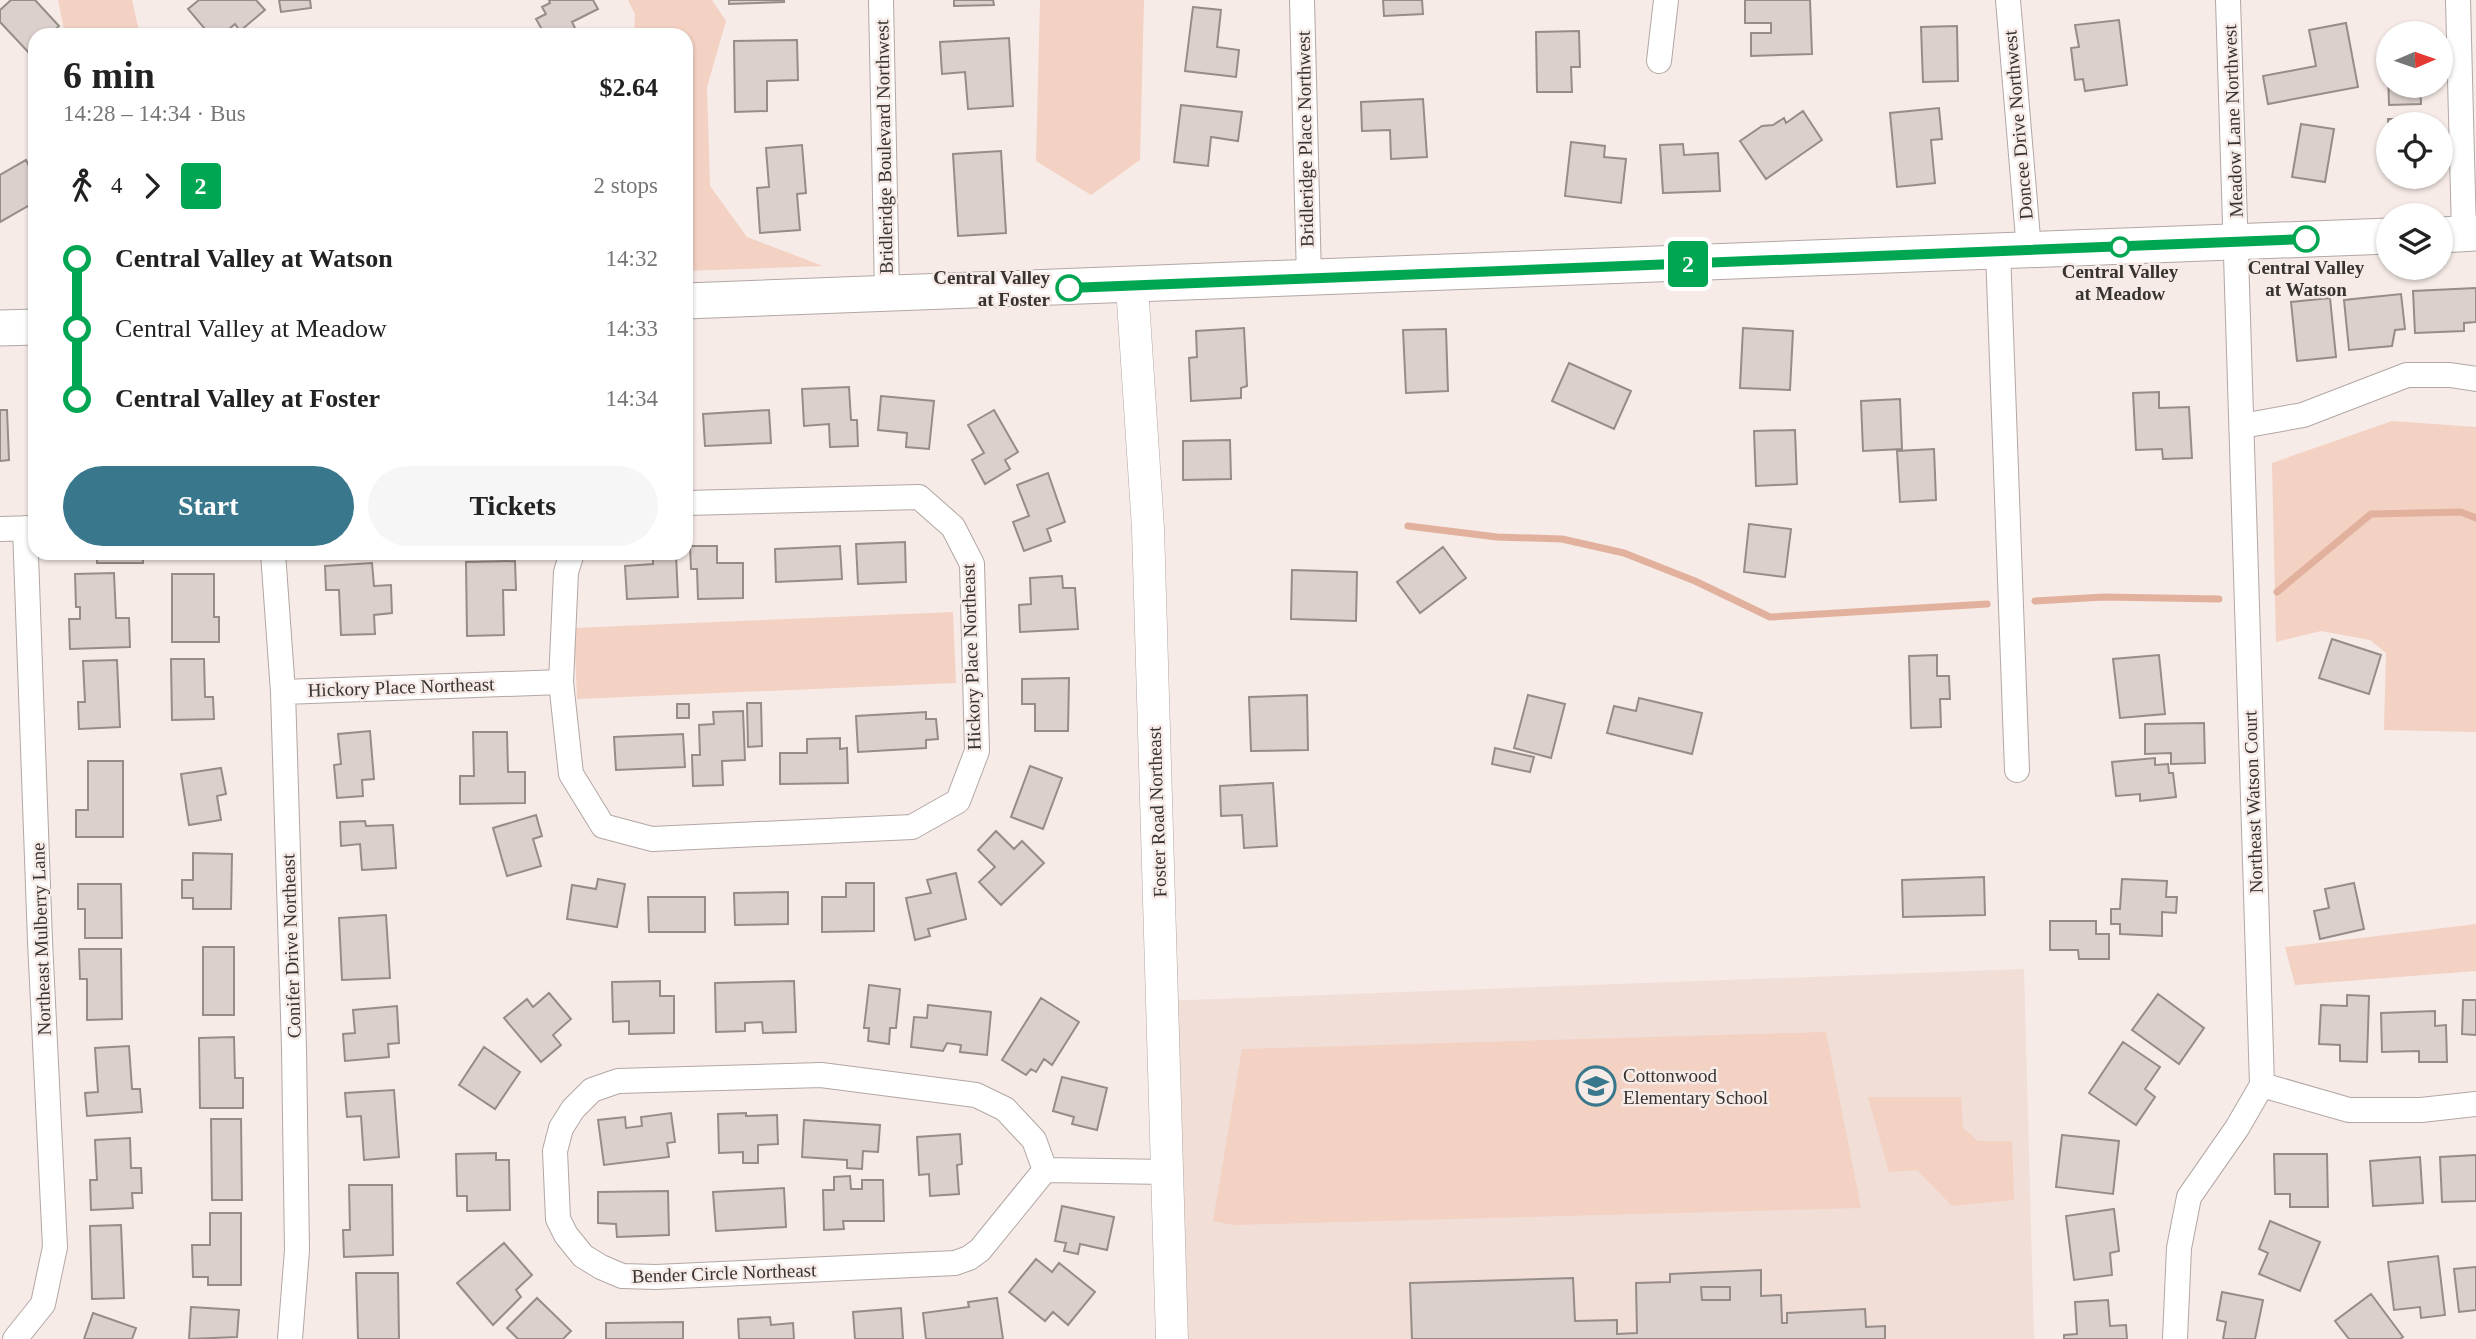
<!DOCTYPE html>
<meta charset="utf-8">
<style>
:root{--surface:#fff;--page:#f6f6f6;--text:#222;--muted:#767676;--accent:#38778c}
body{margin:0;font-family:Georgia,serif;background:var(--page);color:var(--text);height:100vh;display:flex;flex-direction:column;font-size:26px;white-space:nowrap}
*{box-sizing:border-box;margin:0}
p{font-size:23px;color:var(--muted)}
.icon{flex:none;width:38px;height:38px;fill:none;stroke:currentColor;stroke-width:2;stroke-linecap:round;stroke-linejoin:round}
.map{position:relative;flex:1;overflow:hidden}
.drawer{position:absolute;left:28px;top:28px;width:665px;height:532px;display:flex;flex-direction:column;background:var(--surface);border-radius:21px;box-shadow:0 2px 5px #0004}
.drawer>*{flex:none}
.badge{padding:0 14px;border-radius:5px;font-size:24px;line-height:46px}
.needle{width:46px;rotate:88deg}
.controls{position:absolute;left:2376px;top:21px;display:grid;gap:14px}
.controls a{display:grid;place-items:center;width:77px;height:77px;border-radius:50%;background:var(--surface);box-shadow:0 2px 5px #0004;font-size:35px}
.map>.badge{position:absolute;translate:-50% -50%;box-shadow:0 0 0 4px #fff}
.legs{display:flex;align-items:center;gap:10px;height:77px;padding:0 35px;font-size:23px}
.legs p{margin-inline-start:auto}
.head{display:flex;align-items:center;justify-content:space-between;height:119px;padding:0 35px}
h1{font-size:38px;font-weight:600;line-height:52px}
.action{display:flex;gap:14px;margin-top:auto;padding:14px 35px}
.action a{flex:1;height:80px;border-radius:42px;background:var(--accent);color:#fff;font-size:28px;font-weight:600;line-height:80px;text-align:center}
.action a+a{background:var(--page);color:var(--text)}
ul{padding:0 35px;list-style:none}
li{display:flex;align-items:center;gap:24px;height:70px;font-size:26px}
li i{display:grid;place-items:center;width:10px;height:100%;margin:0 9px;background:currentColor}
li i::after{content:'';width:18px;height:18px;margin:-9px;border:5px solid;border-radius:50%;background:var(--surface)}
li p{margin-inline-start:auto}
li:first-child i{background:linear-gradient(#0000 50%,currentColor 0)}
li:last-child i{background:linear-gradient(currentColor 50%,#0000 0)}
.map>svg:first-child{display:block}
.built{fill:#f0ded7}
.green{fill:#f3d1c3}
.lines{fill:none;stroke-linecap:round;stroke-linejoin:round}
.stream{stroke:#e2b19e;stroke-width:7}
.building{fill:#dbd0cc;stroke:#968c88;stroke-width:2;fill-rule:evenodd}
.minor-casing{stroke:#b2a7a4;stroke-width:26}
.tertiary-casing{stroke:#b2a7a4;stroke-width:33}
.secondary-casing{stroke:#b2a7a4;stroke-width:37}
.minor{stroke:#fff;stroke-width:24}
.tertiary{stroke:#fff;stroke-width:32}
.secondary{stroke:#fff;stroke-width:35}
.line-1-casing{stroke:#fff;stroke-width:16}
.line-1{stroke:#00a651;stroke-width:10}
.stop-1-dot{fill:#fff;stroke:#00a651;stroke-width:3.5}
.labels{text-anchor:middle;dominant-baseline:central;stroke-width:5;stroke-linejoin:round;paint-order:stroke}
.street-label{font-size:19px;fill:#373331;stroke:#f6ebe7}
.stop-label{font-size:19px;font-weight:bold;fill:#373331;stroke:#f6ebe7}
.poi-label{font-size:19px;fill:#373331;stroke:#f6ebe7;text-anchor:start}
</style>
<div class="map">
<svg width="2476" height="1339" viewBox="0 0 2476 1339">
<rect width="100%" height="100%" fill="#f6ebe7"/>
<path class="built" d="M2024,969L2034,1339H1172L1162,1001Z"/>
<path class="green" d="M58,0H132L140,35H65Z
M628,0H712L726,21L707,87L710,186L747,237L823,266L686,271V35H634L635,14Z
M1040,0H1144L1140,160L1091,195L1036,161Z
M2392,421L2476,427V732L2384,730L2386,653L2370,640L2321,631L2276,642L2272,463Z
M953,612L956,683L577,699L574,628Z
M2476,924V971L2295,985L2285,947Z
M1826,1032L1861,1208L1233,1225L1213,1221L1242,1049Z
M1868,1097H1961L1963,1128L1978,1141H2012L2014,1200L1952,1206L1917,1170L1889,1172Z"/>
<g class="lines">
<path class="stream" d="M1408,526L1497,537L1562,539L1624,553L1695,581L1770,617L1987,604
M2277,592L2371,514L2461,512L2476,518
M2035,601L2104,597L2219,599"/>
</g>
<path class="building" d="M11,0H35L59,26L49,35H35V48L29,53L0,22V10Z
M199,0H256L265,10L240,31L235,24L222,35H210L188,9Z
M279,0H310L311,8L281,12Z
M549,0H593L598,9L572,22L577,32L572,35H545L536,19L546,14L542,7L550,3Z
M729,0H784V2L729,4Z
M954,0H993L994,5L954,6Z
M1383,0H1422L1423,14L1384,16Z
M1745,0H1810L1812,54L1751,56V33H1771V23H1745Z
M1193,7L1221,10L1217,47L1239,50L1236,77L1185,71Z
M2119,20L2127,85L2085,91L2083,79L2075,80L2071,48L2079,47L2075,25Z
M2346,23L2358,87L2268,104L2263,76L2316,66L2309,30Z
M1957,26L1958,81L1923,82L1921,27Z
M1579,31L1580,67H1571L1572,92H1537L1536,32Z
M2387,34L2389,86H2420L2421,104L2389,105Z
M1009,38L1013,106L968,109L965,72L942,74L940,42Z
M797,40L798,80L767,81V111L735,112L734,41Z
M1423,99L1427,157L1391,159L1390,130L1362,131L1361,102Z
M1181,105L1242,112L1238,141L1211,137L1208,166L1174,162Z
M1939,108L1942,139L1931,140L1935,183L1897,187L1890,113Z
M1803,111L1822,140L1766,179L1740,141L1762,126L1773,125L1784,118L1786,123Z
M2388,119H2420V124H2389V176Z
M2301,124L2334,129L2325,182L2292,177Z
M1571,142L1605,146L1604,157L1626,159L1621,203L1565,196Z
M1683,144L1684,155L1718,153L1720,191L1663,193L1660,145Z
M802,145L806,193L797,194L800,230L760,233L757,188L769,187L766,148Z
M1001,151L1006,233L958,236L953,154Z
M26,160L35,177V202L0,222V175Z
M2476,288V322L2464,323V331L2415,333L2413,291Z
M2401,294L2405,329L2395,330L2392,346L2349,350L2344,300Z
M2330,298L2336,357L2297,361L2291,302Z
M1244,328L1247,386L1241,388V398L1191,401L1189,358L1197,357L1196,331Z
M1743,328L1793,331L1790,390L1740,388Z
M1446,329L1448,391L1406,393L1403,330Z
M1569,363L1631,391L1614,429L1552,401Z
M849,387L851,420H857L858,446L830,447L829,424L804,426L802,389Z
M2159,392V408L2189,407L2192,458L2163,459L2162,449L2136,450L2133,393Z
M881,396L934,401L929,449L906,447L907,433L878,430Z
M1900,399L1902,449L1863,451L1861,401Z
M0,410H7L9,460L0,461Z
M769,410L771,443L705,446L703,414Z
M994,410L1018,452L1005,460L1010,469L985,484L972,460L984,453L968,425Z
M1795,430L1797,484L1756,486L1754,431Z
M1230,440L1231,479L1183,480V441Z
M1934,449L1936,500L1900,502L1897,451Z
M1048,473L1065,522L1047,529L1051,541L1024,551L1013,522L1029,516L1017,485Z
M1749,524L1791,529L1785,577L1744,572Z
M905,542L906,582L858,584L856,544Z
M690,546H717V563H743V598L698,599L697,569H691Z
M840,546L842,579L776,582L775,549Z
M1443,547L1466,578L1420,613L1397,582Z
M97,553H143V563H97Z
M676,555L678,597L627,599L625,566L653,564V556Z
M515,561L516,590H503L504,635L467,636L466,562Z
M372,563L374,586L391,585L392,613L374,615L375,634L341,635L339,590H326L325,566Z
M1292,570L1357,572L1356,621L1291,619Z
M114,573L116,618H129L130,647L70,649L69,619H80V607H76L75,574Z
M172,574H214V617H219V642H172Z
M1062,576L1063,588H1075L1078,629L1020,632L1019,605L1031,604L1030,578Z
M2332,639L2381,655L2369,694L2319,678Z
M1937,655V676H1949L1950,699H1940L1941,727L1911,728L1909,656Z
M2159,655L2165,714L2120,718L2113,659Z
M171,659H204L205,697H213L214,719L172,720Z
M117,660L120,727L79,729L78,702H85L83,661Z
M1069,678L1068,731H1035V704H1022V679Z
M1307,695L1308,750L1251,751L1249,697Z
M1528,695L1565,704L1551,758L1514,748Z
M1639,698L1702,713L1692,754L1607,733L1614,706L1636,711Z
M747,703H761L762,746L748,747Z
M677,704H689V718H677Z
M743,711L745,760L722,761L723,785L693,786L692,755H700L699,725L714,724L713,712Z
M926,712V719H936L938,739L926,740V748L858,752L856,716Z
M2204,723L2205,763L2171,764V753L2145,754V724Z
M370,731L374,779L362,780L363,796L337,798L334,765L341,764L338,734Z
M473,732H507L508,772H525V803L460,804V776H474Z
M683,734L685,767L616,770L614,737Z
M840,738V749L847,748L848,783L780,784V753H807V739Z
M1495,748L1534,757L1530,772L1492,764Z
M2155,758V765L2168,764L2169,773H2173L2176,797L2140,801V794L2116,796L2112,762Z
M88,761H123V837H76V810H88Z
M1030,766L1062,778L1043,829L1011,817Z
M221,768L226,794L217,796L221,820L189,825L181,774Z
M1273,783L1277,846L1244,848L1242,815L1221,816L1220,786Z
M536,815L542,836L533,839L541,866L507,876L493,828Z
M365,821L366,826L393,825L396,868L362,870L360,844L341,846L340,822Z
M996,831L1014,849L1022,841L1044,863L1001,905L979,882L995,867L978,850Z
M193,853L232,854L231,909H193V898H182V880H193Z
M956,873L966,919L928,929L930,936L915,940L906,898L931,893L927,880Z
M1984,877L1985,915L1903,917L1902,880Z
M598,879L625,884L617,927L567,919L572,885L596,889Z
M2122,879L2167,881L2166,897H2177L2176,913L2162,912V936L2120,934V924H2111V909H2120Z
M846,883H874V931L822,932V897H846Z
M2354,883L2364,929L2320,939L2314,911L2329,908L2325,889Z
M78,884H121L122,938H85V909H78Z
M788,892V924L735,925L734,893Z
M648,897H705V932H649Z
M386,915L390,978L342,980L339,918Z
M2050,921H2096V934H2109V959H2079L2078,950H2050Z
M203,947H234V1015H203Z
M79,949H121L122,1019L87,1020V979H80Z
M660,981V996H674V1033L629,1034V1021L613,1022L612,982Z
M794,981L796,1032L763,1033L762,1022L745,1023V1031L716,1032L715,983Z
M869,985L900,989L896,1028H890L889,1044L868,1041L869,1028H864Z
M549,993L571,1019L553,1035L561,1045L541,1062L504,1018L527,999L533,1007Z
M2158,994L2204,1028L2179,1064L2132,1030Z
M2347,995L2369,996L2367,1062L2340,1061V1045L2319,1044L2321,1005L2347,1006Z
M1041,998L1079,1022L1052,1065L1044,1059L1036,1072L1031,1069L1026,1075L1002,1060Z
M2463,1000H2476V1035L2462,1034Z
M928,1005L991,1012L987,1055L960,1052L961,1045L947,1043L943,1051L911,1047L914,1017L927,1018Z
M397,1006L399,1043L388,1044L389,1057L345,1061L343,1034L355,1033L353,1010Z
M2435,1011V1026L2446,1025L2447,1062H2419V1051L2382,1052L2381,1013Z
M234,1037L235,1078H243V1108H200L199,1038Z
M2123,1042L2160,1067L2145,1089L2155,1097L2136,1125L2089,1093Z
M129,1046L132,1089H140L142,1112L87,1116L85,1093L98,1092L95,1048Z
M484,1047L520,1072L495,1109L459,1085Z
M1062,1077L1107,1088L1097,1130L1072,1124L1074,1117L1053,1111Z
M394,1090L399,1157L364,1160L361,1116L347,1117L345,1093Z
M671,1113L675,1142L667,1143L669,1157L604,1165L598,1120L625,1117L626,1128L642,1126L641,1117Z
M746,1113V1116L777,1115L778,1144L758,1145V1163H743V1152L719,1153L718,1114Z
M211,1119H241L242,1200H212Z
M804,1120L880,1125L878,1152L863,1151L862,1169L847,1168V1160L802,1157Z
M960,1134L962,1164L957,1165L959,1194L930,1196L929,1174L919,1175L917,1137Z
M2062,1135L2119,1141L2113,1194L2056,1187Z
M130,1138L131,1168H141L142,1193H132L133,1208L91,1210L90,1180H97L95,1140Z
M496,1153V1160H509L510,1210L467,1211V1196H457L456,1154Z
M2274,1154H2327L2328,1207H2290V1194H2275Z
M2476,1155V1201L2442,1202L2440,1157Z
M2420,1157L2423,1203L2373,1206L2370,1161Z
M850,1176L851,1189H862V1180H883L884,1221H843L844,1229L824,1230L823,1190H834V1177Z
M349,1185H392L393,1255L344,1257L343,1230H350Z
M784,1188L786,1227L716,1231L713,1192Z
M668,1191L669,1235L617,1237L616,1224L598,1223V1192Z
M1062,1206L1114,1217L1107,1250L1080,1244L1078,1254L1064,1251L1066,1243L1055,1241Z
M2114,1209L2119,1251L2110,1253L2112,1275L2074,1280L2066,1216Z
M210,1213H241V1285H208V1277H193L192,1245H210Z
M2270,1221L2320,1242L2300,1291L2259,1274L2268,1253L2259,1249Z
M121,1225L124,1298L92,1299L90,1226Z
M504,1243L532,1275L516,1290L521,1297L493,1325L457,1283Z
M2438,1256L2445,1315L2421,1318L2420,1307L2394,1310L2388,1262Z
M1036,1259L1052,1272L1059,1263L1095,1292L1068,1325L1053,1312L1045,1321L1009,1292Z
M2476,1267V1310L2459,1312L2454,1269Z
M1761,1270V1296L1781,1295L1782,1323H1787V1313L1865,1309L1866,1327L1885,1326V1339H1412L1410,1283L1573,1278L1575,1321L1617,1320V1334L1637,1333L1636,1283L1670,1282V1274ZM1701,1287H1730V1300H1702Z
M1761,1270V1296L1781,1295L1782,1323H1787V1313L1865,1309L1866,1327L1885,1326V1339H1412L1410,1283L1573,1278L1575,1321L1617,1320V1334L1637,1333L1636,1283L1670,1282V1274ZM1701,1287H1730V1300H1702Z
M1761,1270V1296L1781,1295L1782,1323H1787V1313L1865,1309L1866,1327L1885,1326V1339H1412L1410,1283L1573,1278L1575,1321L1617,1320V1334L1637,1333L1636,1283L1670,1282V1274Z
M356,1273H398L399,1339H358Z
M2222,1292L2263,1300L2255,1339H2223L2226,1322L2217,1320Z
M2371,1294L2403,1337L2400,1339H2349L2335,1321Z
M537,1298L571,1331L563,1339H518L507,1328Z
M997,1298L1003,1339H926L923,1313L969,1307L968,1302Z
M2108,1300L2110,1326L2126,1325L2127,1339H2064V1335L2077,1334L2075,1302Z
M191,1307L239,1310L237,1337L189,1339Z
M901,1308L903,1339H855L853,1312Z
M93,1313L136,1328L132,1339H84Z
M770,1317L771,1325L793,1323L794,1339H739L738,1319Z
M683,1322V1339H606V1323Z"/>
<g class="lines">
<g class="minor-casing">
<path id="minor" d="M881,0L887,293
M1302,0L1309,279
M2008,0L2029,250
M2458,0L2464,234
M1659,61L1666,0
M1998,251L2017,770
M2242,426L2303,415L2407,375H2450L2476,379
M0,529L35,528
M273,553L283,692L294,1048L297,1250L290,1339
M572,553L566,572L561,682L571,774L603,826L652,839L912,827L958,801L977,751L972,564L953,527L919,497L686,503
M283,692L561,682
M2262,1085L2349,1110H2421L2476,1104
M1045,1170L980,1250L969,1258L955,1263L656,1277L622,1276L601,1267L583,1256L566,1235L558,1219L555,1151L561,1128L573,1109L592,1090L618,1081L821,1075L976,1095L1005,1109L1034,1140L1045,1170L1167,1172
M15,1339L43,1304L55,1247L40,941L25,528
M2175,1339L2179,1248L2189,1197L2237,1128L2262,1085L2228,0"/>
</g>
<g class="tertiary-casing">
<path id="tertiary" d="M1132,286L1148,528L1172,1339"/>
</g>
<g class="secondary-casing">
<path id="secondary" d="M2441,235L2476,233
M686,301L2389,236
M0,328L35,327"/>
</g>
<use href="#minor" class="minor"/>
<use href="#tertiary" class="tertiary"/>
<use href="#secondary" class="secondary"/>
</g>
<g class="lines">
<g class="line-1-casing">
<path id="line-1" d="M1069,288L2306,239"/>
</g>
<use href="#line-1" class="line-1"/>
</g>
<defs>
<g id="school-ring" transform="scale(2.0125)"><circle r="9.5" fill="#f6ebe7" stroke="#38778c" stroke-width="1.5"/><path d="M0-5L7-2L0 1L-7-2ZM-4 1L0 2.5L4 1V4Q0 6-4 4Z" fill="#38778c"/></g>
</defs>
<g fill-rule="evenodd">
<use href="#school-ring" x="1596" y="1086"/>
</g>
<g class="stop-1-dot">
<circle cx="2306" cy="239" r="12"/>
<circle cx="2120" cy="247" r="9"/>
<circle cx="1069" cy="288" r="12"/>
</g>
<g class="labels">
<g class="street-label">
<text transform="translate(2233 121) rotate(-92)">Meadow Lane Northwest</text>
<text transform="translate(2018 125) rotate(-95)">Doncee Drive Northwest</text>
<text transform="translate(1305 139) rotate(-91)">Bridleridge Place Northwest</text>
<text transform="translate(884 147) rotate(-91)">Bridleridge Boulevard Northwest</text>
<text transform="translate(971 657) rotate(-92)">Hickory Place Northeast</text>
<text transform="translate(401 687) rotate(-2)">Hickory Place Northeast</text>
<text transform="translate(2253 802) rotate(-92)">Northeast Watson Court</text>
<text transform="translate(1157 812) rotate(-92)">Foster Road Northeast</text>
<text transform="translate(41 939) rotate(-92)">Northeast Mulberry Lane</text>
<text transform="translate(291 946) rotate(-92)">Conifer Drive Northeast</text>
<text transform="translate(724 1273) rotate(-2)">Bender Circle Northeast</text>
</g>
<g class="stop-label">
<text x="2306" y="267">Central Valley<tspan x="2306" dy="22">at Watson</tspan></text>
<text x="2120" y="271">Central Valley<tspan x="2120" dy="22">at Meadow</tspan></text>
<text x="1050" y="277" text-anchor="end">Central Valley<tspan x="1050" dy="22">at Foster</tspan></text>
</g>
<g class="poi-label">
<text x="1623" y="1075">Cottonwood<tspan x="1623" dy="22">Elementary School</tspan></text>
</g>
</g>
</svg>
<div class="controls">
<a><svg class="needle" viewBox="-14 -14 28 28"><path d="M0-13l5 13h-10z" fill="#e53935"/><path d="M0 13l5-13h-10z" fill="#767676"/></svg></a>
<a><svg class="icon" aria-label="locate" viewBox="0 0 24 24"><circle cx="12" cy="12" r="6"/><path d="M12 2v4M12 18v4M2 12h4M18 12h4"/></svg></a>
<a><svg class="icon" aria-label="layers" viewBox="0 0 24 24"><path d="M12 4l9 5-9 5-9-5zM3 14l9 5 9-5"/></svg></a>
</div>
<b class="badge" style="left:1688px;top:264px;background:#00a651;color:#fff">2</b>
<section class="drawer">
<div class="head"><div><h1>6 min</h1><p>14:28 – 14:34 · Bus</p></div><b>$2.64</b></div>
<div class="legs"><svg class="icon" aria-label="walk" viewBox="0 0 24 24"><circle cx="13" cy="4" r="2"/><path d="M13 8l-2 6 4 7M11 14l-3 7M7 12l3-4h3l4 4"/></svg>4<svg class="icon" aria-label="forward" viewBox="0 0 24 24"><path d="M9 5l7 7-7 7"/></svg><b class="badge" style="background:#00a651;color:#fff">2</b><p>2 stops</p></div>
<ul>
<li><i style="color:#00a651"></i><b>Central Valley at Watson</b><p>14:32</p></li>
<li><i style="color:#00a651"></i><span>Central Valley at Meadow</span><p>14:33</p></li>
<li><i style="color:#00a651"></i><b>Central Valley at Foster</b><p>14:34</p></li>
</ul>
<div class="action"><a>Start</a><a>Tickets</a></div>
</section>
</div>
